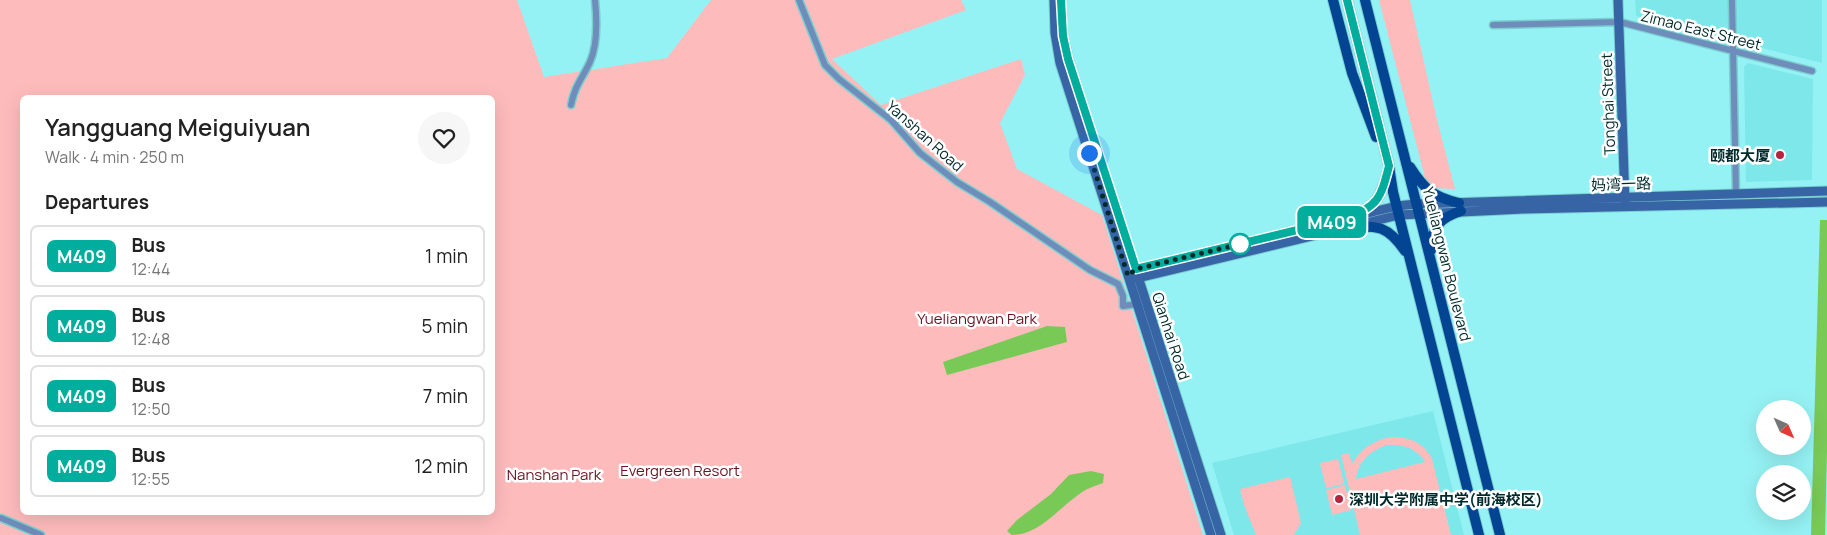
<!DOCTYPE html>
<meta charset="utf-8">
<style>
:root{--surface:#fff;--page:#f6f6f6;--text:#222;--muted:#767676;--line:#e0e0e0}
body{margin:0;font-family:Manrope,"Noto Sans SC",sans-serif;background:var(--page);color:var(--text);height:100vh;display:flex;flex-direction:column;font-size:19px;white-space:nowrap}
*{box-sizing:border-box;margin:0}
p{font-size:16px;color:var(--muted)}
.icon{flex:none;width:28px;height:28px;fill:none;stroke:currentColor;stroke-width:2;stroke-linecap:round;stroke-linejoin:round}
.map{position:relative;flex:1;overflow:hidden}
.panel{position:absolute;left:20px;top:95px;width:475px;height:420px;display:flex;flex-direction:column;background:var(--surface);border-radius:8px;box-shadow:0 5px 20px #0002}
.panel>*{flex:none}
.badge{padding:0 10px;border-radius:8px;font-size:18px;line-height:32px}
.needle{width:32px;rotate:135deg}
.tools{position:absolute;left:1756px;top:400px;display:grid;gap:10px}
.tools a{display:grid;place-items:center;width:55px;height:55px;border-radius:50%;background:var(--surface);box-shadow:0 5px 20px #0002;font-size:25px}
.you{position:absolute;width:25px;height:25px;margin:-12px;border:4px solid #fff;border-radius:50%;background:#1a73e8;box-shadow:0 0 0 8px #1a73e833}
.map>.badge{position:absolute;translate:-50% -50%;box-shadow:0 0 0 2px #fff}
h2{padding:0 25px;font-size:19px;line-height:45px}
.round{display:grid;place-items:center;flex:none;width:52px;height:52px;border-radius:26px;background:var(--page)}
.head{display:flex;align-items:center;justify-content:space-between;height:85px;padding:0 25px}
h1{font-size:24px;font-weight:600;line-height:38px}
ul{padding:0;list-style:none}
li{display:flex;align-items:center;gap:15px;height:62px;margin:0 10px 8px;padding:0 15px;border:2px solid var(--line);border-radius:8px}
li div{flex:1}
li b{display:block;font-size:19px}
li em{font-style:normal}
li .badge{min-width:55px;font-weight:700;text-align:center}
.map>svg:first-child{display:block}
.built{fill:#7ee7ea}
.green{fill:#febbbc;fill-rule:evenodd}
.water{fill:#79c957}
.lines{fill:none;stroke-linecap:round;stroke-linejoin:round}
.street-casing{stroke:#7aced0;stroke-width:9}
.secondary-casing{stroke:#7aced0;stroke-width:11}
.primary-casing{stroke:#7aced0;stroke-width:12}
.street{stroke:#6f8dba;stroke-width:6}
.secondary{stroke:#3764a4;stroke-width:9}
.primary{stroke:#034493;stroke-width:10}
.line-casing{stroke:#fff;stroke-width:11}
.line{stroke:#01ad9c;stroke-width:8}
.walk{stroke:#00292a;stroke-width:5;stroke-dasharray:0 9}
.poi-dot{fill:#b6243e;stroke:#fff;stroke-width:2}
.stop-dot{fill:#fff;stroke:#01ad9c;stroke-width:2.5}
.labels{text-anchor:middle;dominant-baseline:central;stroke-width:5;stroke-linejoin:round;paint-order:stroke}
.street-label{font-size:15px;fill:#00292a;stroke:#fff}
.poi-label{font-size:15px;font-weight:bold;fill:#00292a;stroke:#fff;text-anchor:end}
.park-label{font-size:15px;fill:#6a1422;stroke:#fff}
</style>
<div class="map">
<svg width="1827" height="535" viewBox="0 0 1827 535">
<rect width="100%" height="100%" fill="#95f2f4"/>
<path class="built" d="M1635,0H1822V63L1636,16Z
M1748,63L1813,79L1812,180L1746,182L1744,67Z
M1433,411L1464,535H1234L1212,463Z"/>
<path class="green" d="M0,0H517L544,77L667,58L711,0H961L966,10L832,59L881,105L1021,59L1025,75L1000,123L1017,169L1102,215L1203,535H0ZM22,98H492V512H22Z
M1379,0H1410L1437,120L1455,189L1433,188L1425,178Z
M1392,437C1410,437 1424,443 1432,459L1451,535H1360L1341,455L1349,453L1352,464C1361,448 1374,440 1392,437ZM1387,445C1402,444 1417,448 1425,462L1356,479C1358,461 1371,450 1387,445Z
M1338,459L1344,484L1326,488L1320,463Z
M1290,477L1301,523L1294,535H1256L1244,505L1240,489Z
M1345,485L1351,510L1332,515L1326,490Z"/>
<path class="water" d="M1820,220H1827V450L1825,535H1811Z
M1047,326L1065,327L1067,342L947,375L943,362Z
M1091,471L1104,474L1103,483C1095,486 1085,489 1078,495C1058,509 1039,535 1012,535L1007,531L1017,520L1051,494L1069,475Z"/>
<g class="lines">
<g class="street-casing">
<path id="street" d="M799,0L825,65L839,79L891,120L920,153L957,182L990,202L1090,270L1118,284L1123,296V306L1137,304
M1732,0L1736,194
M1493,25L1620,22L1812,71
M571,105C575,85 582,79 590,62C598,44 597,20 595,0
M1,518L41,535"/>
</g>
<g class="secondary-casing">
<path id="secondary" d="M1054,0L1055,33L1060,63L1211,535
M1061,0L1063,36L1070,65L1221,535
M1618,0L1625,202
M1128,276L1136,269L1397,206L1416,204L1827,191
M1128,276L1138,278L1399,215L1523,209L1827,202"/>
</g>
<g class="primary-casing">
<path id="primary" d="M1333,0L1352,73L1376,137
M1347,0L1389,166L1393,192L1479,535
M1365,0L1500,535
M1410,167C1424,189 1433,197 1459,203
M1347,218C1376,207 1380,200 1388,172
M1349,227C1378,225 1388,226 1405,251
M1431,250C1432,227 1439,218 1461,211"/>
</g>
<use href="#street" class="street"/>
<use href="#secondary" class="secondary"/>
<use href="#primary" class="primary"/>
</g>
<g class="lines">
<g class="line-casing">
<path id="line" d="M1061,0L1063,36L1068,59L1136,269L1347,218C1379,206 1381,197 1389,166L1347,0"/>
</g>
<use href="#line" class="line"/>
<path class="walk" d="M1089,153L1128,276L1136,269L1240,244"/>
</g>
<g class="poi-dot">
<circle cx="1780" cy="155" r="5"/>
<circle cx="1339" cy="499" r="5"/>
</g>
<circle class="stop-dot" cx="1240" cy="244" r="10"/>
<g class="labels">
<g class="street-label">
<text transform="translate(1701 30) rotate(14)">Zimao East Street</text>
<text transform="translate(1608 104) rotate(-92)">Tonghai Street</text>
<text transform="translate(925 136) rotate(42)">Yanshan Road</text>
<text transform="translate(1621 184) rotate(-2)">妈湾一路</text>
<text transform="translate(1447 264) rotate(76)">Yueliangwan Boulevard</text>
<text transform="translate(1171 336) rotate(72)">Qianhai Road</text>
</g>
<g class="poi-label">
<text x="1770" y="155">颐都大厦</text>
<text x="1349" y="499" text-anchor="start">深圳大学附属中学(前海校区)</text>
</g>
<g class="park-label">
<text x="977" y="318">Yueliangwan Park</text>
<text x="680" y="470">Evergreen Resort</text>
<text x="554" y="474">Nanshan Park</text>
</g>
</g>
</svg>
<div class="tools">
<a><svg class="needle" viewBox="-14 -14 28 28"><path d="M0-13l5 13h-10z" fill="#e53935"/><path d="M0 13l5-13h-10z" fill="#767676"/></svg></a>
<a><svg class="icon" aria-label="layers" viewBox="0 0 24 24"><path d="M12 4l9 5-9 5-9-5zM3 14l9 5 9-5"/></svg></a>
</div>
<div class="you" style="left:1089px;top:153px"></div>
<b class="badge" style="left:1332px;top:222px;background:#01ad9c;color:#fff">M409</b>
<section class="panel">
<div class="head"><div><h1>Yangguang Meiguiyuan</h1><p>Walk · 4 min · 250 m</p></div><a class="round"><svg class="icon" aria-label="heart" viewBox="0 0 24 24"><path d="M12 20l-8-8c-3-5 5-10 8-4 3-6 11-1 8 4z"/></svg></a></div>
<h2>Departures</h2>
<ul>
<li><span class="badge" style="background:#01ad9c;color:#fff">M409</span><div><b>Bus</b><p>12:44</p></div><em>1 min</em></li>
<li><span class="badge" style="background:#01ad9c;color:#fff">M409</span><div><b>Bus</b><p>12:48</p></div><em>5 min</em></li>
<li><span class="badge" style="background:#01ad9c;color:#fff">M409</span><div><b>Bus</b><p>12:50</p></div><em>7 min</em></li>
<li><span class="badge" style="background:#01ad9c;color:#fff">M409</span><div><b>Bus</b><p>12:55</p></div><em>12 min</em></li>
</ul>
</section>
</div>
